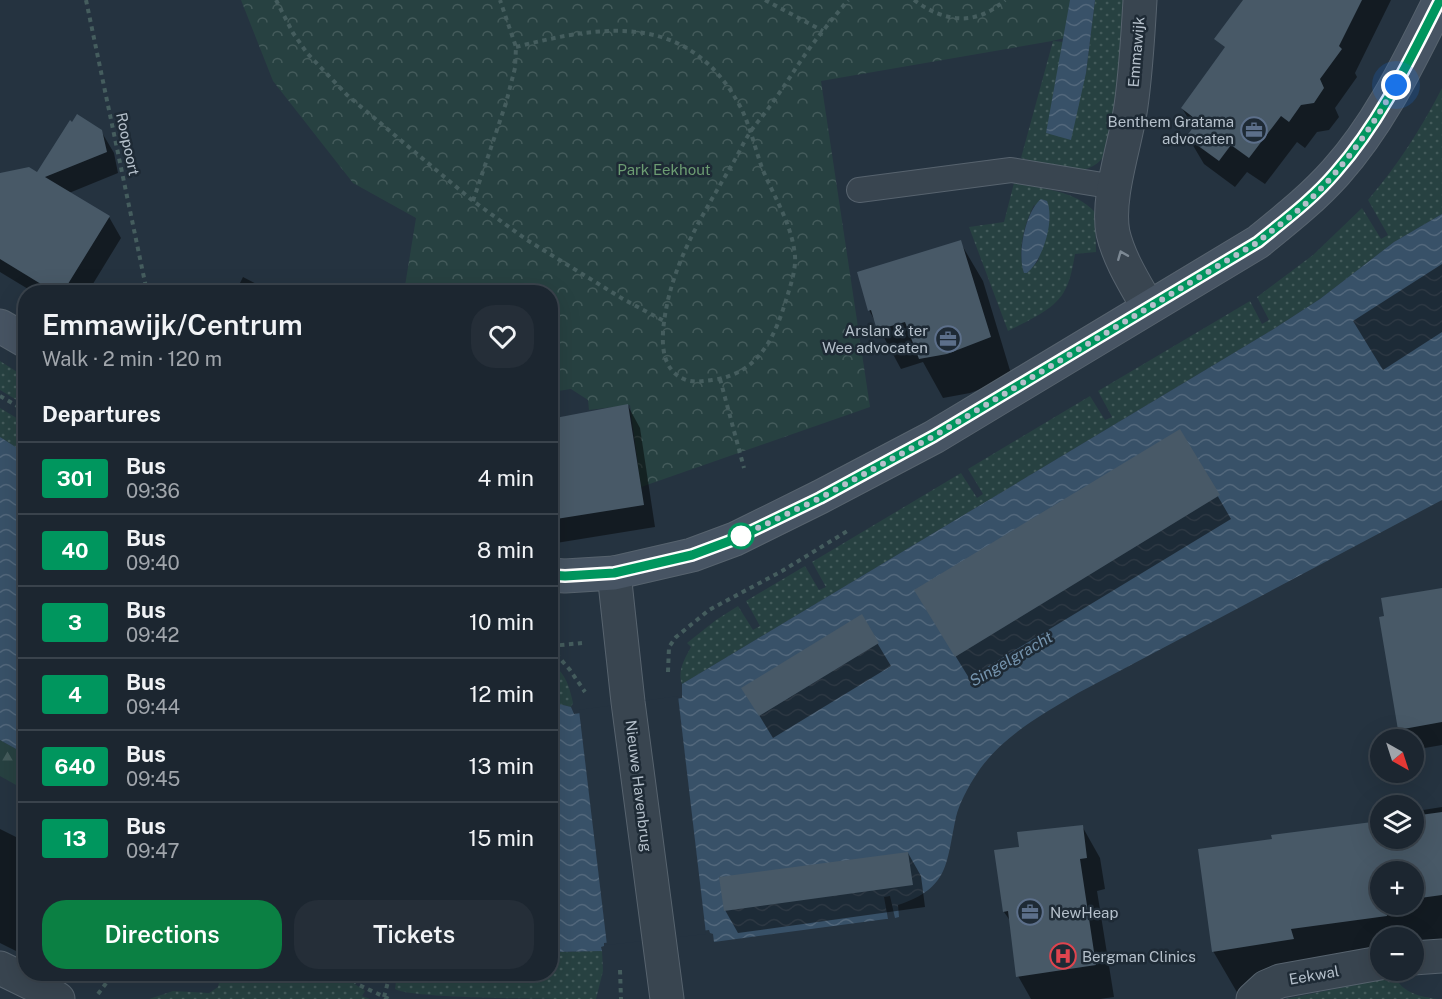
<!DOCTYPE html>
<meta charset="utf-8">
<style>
:root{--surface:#1c2630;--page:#252e38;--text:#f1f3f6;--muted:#a0a5ab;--line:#3a434c;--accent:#0b8043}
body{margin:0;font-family:"Public Sans",sans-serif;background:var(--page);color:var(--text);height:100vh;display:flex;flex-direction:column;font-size:22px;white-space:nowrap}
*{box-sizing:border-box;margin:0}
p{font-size:20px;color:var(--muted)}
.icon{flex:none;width:33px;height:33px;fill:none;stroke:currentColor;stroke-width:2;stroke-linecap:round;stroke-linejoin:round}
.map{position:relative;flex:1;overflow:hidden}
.drawer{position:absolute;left:18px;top:285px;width:540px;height:696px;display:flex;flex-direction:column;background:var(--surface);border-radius:24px;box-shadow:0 6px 24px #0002,0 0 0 2px var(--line)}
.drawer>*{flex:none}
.badge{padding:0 12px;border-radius:4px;font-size:21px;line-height:39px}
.needle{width:39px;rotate:141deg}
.tools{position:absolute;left:1370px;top:729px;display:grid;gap:12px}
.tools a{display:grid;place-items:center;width:54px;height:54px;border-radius:50%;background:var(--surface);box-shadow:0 6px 24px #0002,0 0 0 2px var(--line);font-size:30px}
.you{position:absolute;width:30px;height:30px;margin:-15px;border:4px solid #fff;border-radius:50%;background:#1a73e8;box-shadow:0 0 0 9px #1a73e833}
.map>.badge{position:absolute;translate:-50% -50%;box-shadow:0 0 0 3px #fff}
h2{padding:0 24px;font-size:22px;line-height:54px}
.round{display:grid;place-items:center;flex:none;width:63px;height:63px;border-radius:24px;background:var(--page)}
.head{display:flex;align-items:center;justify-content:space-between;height:102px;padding:0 24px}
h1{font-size:28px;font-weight:600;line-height:45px}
.cta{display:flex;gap:12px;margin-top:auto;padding:12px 24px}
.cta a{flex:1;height:69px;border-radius:24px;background:var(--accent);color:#fff;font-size:24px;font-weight:600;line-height:69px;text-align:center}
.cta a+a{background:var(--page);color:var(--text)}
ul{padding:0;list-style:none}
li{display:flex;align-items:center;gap:18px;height:72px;padding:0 24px;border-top:2px solid var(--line)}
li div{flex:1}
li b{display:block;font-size:22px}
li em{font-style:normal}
li .badge{min-width:66px;font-weight:700;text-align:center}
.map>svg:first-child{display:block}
.grass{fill:url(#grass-dots);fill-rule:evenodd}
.forest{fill:url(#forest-firs)}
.park{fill:url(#park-crowns)}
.water{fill:url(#water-waves)}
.pier{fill:#253340}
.shadow{fill:#0007;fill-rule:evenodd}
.building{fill:#485967}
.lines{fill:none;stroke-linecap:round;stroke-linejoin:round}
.lane-casing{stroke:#57636e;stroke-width:26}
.street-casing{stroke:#57636e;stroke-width:35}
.secondary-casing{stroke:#57636e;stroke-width:35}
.path{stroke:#455d5e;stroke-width:4;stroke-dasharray:4.5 4.5;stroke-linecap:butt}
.lane{stroke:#394550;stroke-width:24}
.street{stroke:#394550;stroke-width:33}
.secondary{stroke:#475463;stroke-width:33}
.oneway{stroke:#7d8994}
.line-casing{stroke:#fff;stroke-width:14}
.line{stroke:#00965e;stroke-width:9}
.walk{stroke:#b5c0cb;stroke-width:6;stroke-dasharray:0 10.8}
.stop-dot{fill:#fff;stroke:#00965e;stroke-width:3}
.labels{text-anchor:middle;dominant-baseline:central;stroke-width:5;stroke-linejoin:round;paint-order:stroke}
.street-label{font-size:15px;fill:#b5c0cb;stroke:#1e2a35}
.poi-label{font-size:15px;fill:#b5c0cb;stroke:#1e2a35;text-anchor:end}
.park-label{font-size:15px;fill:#6c9c72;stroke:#1e2a35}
.water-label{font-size:16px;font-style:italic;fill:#7594ae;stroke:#1e2a35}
</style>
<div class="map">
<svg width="1442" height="999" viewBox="0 0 1442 999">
<defs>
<pattern id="grass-dots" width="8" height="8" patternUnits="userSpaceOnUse" patternTransform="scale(1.5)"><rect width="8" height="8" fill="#274141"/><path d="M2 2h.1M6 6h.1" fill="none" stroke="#445b5b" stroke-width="1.8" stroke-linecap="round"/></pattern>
<pattern id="forest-firs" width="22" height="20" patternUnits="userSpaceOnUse" patternTransform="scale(1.5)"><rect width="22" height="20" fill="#274141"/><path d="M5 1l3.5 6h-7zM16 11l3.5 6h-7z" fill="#445b5b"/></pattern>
<pattern id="park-crowns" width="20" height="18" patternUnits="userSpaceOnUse" patternTransform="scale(1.5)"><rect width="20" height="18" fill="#274141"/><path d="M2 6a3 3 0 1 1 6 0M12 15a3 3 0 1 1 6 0" fill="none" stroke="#445b5b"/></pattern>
<pattern id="water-waves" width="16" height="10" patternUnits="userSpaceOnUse" patternTransform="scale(1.5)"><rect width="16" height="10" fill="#385168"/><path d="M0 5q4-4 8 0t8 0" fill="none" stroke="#53687c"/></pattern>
</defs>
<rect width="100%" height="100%" fill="#253340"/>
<path class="grass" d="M1095,0H1131L1108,151C1087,185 1053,166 1021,158L1053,41L1064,42L1056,85L1086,73Z
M1442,88V214L1394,242L1320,299L1272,330L682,684C677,671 685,658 691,647L687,643L716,620L738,606L753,630L760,626L746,601L805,566L819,590L826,587L812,562L961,473L977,498L983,494L968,469L1090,396L1105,420L1112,417L1098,391L1250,301L1262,324L1269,320L1257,297L1313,255L1362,208L1381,239L1388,235L1368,200C1397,166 1421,129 1442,88Z
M1014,183C1042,189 1075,190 1095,212L1096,252L1075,254C1073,265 1071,279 1065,290C1055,310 1027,321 1008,331L969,227L1004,222ZM1034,205L1050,219L1038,261L1027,273H1024C1017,252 1024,224 1034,205Z
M0,361L25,377V405L0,390Z
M0,408L25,423V453L0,437Z
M551,664C565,671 570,688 573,703L571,707L551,702Z
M602,951L603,971L596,999C565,999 410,999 395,989L397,974H550L551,952Z
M221,974H340L365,991L362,996L370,999H149L173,991L209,993L218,987Z
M1395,977C1403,993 1421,997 1438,999H1285Z"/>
<path class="forest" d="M0,740L25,754V790L0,776Z"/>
<path class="park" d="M241,0H1083L1081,34L1052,41L821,81L870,407L641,487L630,405L589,410L588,400L571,389L551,392L550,292H501L500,288L466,292H404L416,218L353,183L273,81Z"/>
<path class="water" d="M1070,0H1095L1086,73L1071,140L1046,133Z
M1041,199L1047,201C1055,220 1043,260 1027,273H1024C1017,255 1025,212 1041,199Z
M1442,214V500L1078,693C1040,716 1000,737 976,775C968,787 959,804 956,817C946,863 950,888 898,905L899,917L895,918L890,896L884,897L888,919H886L714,942L713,934L710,933L709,930L604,943V946L601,947L602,951L551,952V702L571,707L574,714L682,698V684L1272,330L1320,299L1394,242Z
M0,437L25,453V754L0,740Z"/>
<path class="pier" d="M678,696L706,934L607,945L579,710Z"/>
<path class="shadow" d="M1253,0H1391L1355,73L1357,77L1335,108L1339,117L1329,130L1317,132L1305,148L1297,142L1265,184L1247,172L1235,187L1204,164L1188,137L1194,128L1182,108L1239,31Z
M101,131L114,153L118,173L69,193L109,217L121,238L88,292H33L0,272V174H37Z
M960,242L983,281L1012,377L970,393L943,398L923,362L901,369L869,310Z
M1442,264V332L1383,370L1353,321Z
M243,277L272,292H226L229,287L236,291Z
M499,290L501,292H483Z
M628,406L640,428L655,527L550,544V421Z
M1180,431L1231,519L969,678L929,613Z
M1442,589V745L1413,750V740H1405L1399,730L1381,618Z
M861,616L891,666L773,738L756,710Z
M1442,807V942L1413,946V938H1380V964L1238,994L1213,951L1380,822V838H1413V818L1424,816L1423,810ZM1380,872H1413V904H1380Z
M1082,826L1100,858L1105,889L1097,891L1114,997L1100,999H1031L1018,976L1011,922L1004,912L995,851L1021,848Z
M0,829L26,842V956L0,943Z
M908,853L921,876L925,907L738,933L725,910Z"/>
<path class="building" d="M1243,0H1362L1339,46L1342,49L1320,79L1324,88L1314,103L1301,105L1289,122L1281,116L1249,158L1231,145L1219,161L1186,137L1198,121L1181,108L1225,47L1214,39Z
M77,114L102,130L107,152L45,177L110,216L63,292H54L0,259V173L29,167L37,172L70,120L72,122Z
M961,240L991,337L947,354L919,359L905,322L877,330L871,310L868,311L857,272Z
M628,404L644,505L550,520V419Z
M1180,429L1220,495L955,657L914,590Z
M1442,588V722L1398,730L1379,617L1384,616L1381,598Z
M862,614L879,643L759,716L741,688Z
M1442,812V895L1413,899V872H1380V904H1386L1387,916L1291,929L1294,939L1212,952L1198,849L1272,839L1271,835L1380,821V838H1413V816Z
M1083,825L1087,858L1080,859L1096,965L1016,977L1008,911L1003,912L994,850L1019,847L1017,832Z
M908,852L913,885L724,911L719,877Z"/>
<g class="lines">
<g class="lane-casing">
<path id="lane" d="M859,190L1011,170L1115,187"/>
</g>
<g class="street-casing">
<path id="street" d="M1140,0C1138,35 1136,71 1131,106C1126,143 1106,197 1113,233C1119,259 1135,284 1148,307
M614,573L628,702L667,999
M1413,958L1442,956
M0,968L41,988L58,999
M1253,999L1266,987L1280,981L1380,963"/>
</g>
<g class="secondary-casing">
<path id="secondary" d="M0,326L26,341
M550,575L565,576L614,573L692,555L735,539L820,497L934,437L1258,242C1285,220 1312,199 1336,172C1381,122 1410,59 1440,0"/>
</g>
<path class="path" d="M86,0L147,292
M276,0L293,33L307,53L347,95L473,201L527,240L623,299L664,321
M765,0L823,31
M914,0C944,22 975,27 1005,0
M516,47C605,24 690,12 741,108C750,126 755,148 762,168C774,197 792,224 795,256C796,269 791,284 787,297C775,337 759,374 712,380C703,381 695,383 686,380C665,372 662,352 663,332C668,268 702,216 733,163C739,153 744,141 751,131C757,122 764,115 770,106C785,86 797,65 812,45C823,30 836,15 848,0
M473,201L506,103L515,68L516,47L500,0
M720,379L744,468
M0,396L26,411
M551,646L582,643
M550,647L570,670L585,692
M668,672L669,647L676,637L709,610L782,571L849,530
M620,970L621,999
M346,974L359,985L389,999
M98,994L113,974
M384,997L390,974"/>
<use href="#lane" class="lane"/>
<use href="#street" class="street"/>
<use href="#secondary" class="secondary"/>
</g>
<defs><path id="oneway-chevron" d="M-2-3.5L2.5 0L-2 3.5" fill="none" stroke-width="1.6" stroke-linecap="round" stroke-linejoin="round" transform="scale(1.5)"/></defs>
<use class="oneway" href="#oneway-chevron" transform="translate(1122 255) rotate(-112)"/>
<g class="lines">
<g class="line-casing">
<path id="line" d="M550,575L565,576L614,573L692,555L735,539L820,498L934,436L1258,242C1285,220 1313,199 1336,172C1381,121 1410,59 1440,0"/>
</g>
<use href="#line" class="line"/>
<path class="walk" d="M741,536L735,539L820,498L934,436L1258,242C1272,230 1288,219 1302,207C1340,173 1371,129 1396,85"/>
</g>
<defs>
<g id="office-ring" transform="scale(1.35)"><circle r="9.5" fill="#1e2a35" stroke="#5c6f8a" stroke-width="1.5"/><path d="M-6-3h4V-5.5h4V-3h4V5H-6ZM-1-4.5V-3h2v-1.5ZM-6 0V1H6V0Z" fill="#5c6f8a"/></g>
<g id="hospital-ring" transform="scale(1.35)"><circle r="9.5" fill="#1e2a35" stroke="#e0444e" stroke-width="1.5"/><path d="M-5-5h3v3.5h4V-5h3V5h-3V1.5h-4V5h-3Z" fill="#e0444e"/></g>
</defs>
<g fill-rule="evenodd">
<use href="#office-ring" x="1254" y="130"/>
<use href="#office-ring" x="948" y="339"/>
<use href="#office-ring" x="1030" y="912"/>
<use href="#hospital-ring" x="1063" y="956"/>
</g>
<circle class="stop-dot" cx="741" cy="536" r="12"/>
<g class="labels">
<g class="street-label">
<text transform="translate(1136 52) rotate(-85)">Emmawijk</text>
<text transform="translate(128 144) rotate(78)">Roopoort</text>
<text transform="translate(639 786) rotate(83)">Nieuwe Havenbrug</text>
<text transform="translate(1314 975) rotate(-10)">Eekwal</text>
</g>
<g class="poi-label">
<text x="1234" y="121">Benthem Gratama<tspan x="1234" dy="17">advocaten</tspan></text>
<text x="928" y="330">Arslan &amp; ter<tspan x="928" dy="17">Wee advocaten</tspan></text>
<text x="1050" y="912" text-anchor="start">NewHeap</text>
<text x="1082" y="956" text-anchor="start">Bergman Clinics</text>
</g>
<g class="park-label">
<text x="664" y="169">Park Eekhout</text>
</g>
<g class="water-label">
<text transform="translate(1011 659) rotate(-30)">Singelgracht</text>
</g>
</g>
</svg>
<div class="tools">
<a><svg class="needle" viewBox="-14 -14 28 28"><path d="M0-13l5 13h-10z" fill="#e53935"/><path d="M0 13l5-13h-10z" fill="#a0a5ab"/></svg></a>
<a><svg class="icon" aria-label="layers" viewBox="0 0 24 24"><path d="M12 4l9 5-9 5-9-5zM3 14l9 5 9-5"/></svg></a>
<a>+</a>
<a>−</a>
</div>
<div class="you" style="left:1396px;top:85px"></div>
<section class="drawer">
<div class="head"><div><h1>Emmawijk/Centrum</h1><p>Walk · 2 min · 120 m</p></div><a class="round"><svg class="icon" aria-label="heart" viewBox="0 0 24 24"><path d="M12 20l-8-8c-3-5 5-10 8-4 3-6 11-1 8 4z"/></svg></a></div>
<h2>Departures</h2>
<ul>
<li><span class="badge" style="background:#00965e;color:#fff">301</span><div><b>Bus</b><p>09:36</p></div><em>4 min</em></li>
<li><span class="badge" style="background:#00965e;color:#fff">40</span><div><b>Bus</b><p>09:40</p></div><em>8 min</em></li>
<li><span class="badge" style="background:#00965e;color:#fff">3</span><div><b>Bus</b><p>09:42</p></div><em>10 min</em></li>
<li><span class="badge" style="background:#00965e;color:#fff">4</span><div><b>Bus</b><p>09:44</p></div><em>12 min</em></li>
<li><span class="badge" style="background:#00965e;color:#fff">640</span><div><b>Bus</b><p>09:45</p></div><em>13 min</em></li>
<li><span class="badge" style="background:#00965e;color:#fff">13</span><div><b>Bus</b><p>09:47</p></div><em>15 min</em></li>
</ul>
<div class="cta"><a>Directions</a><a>Tickets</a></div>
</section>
</div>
